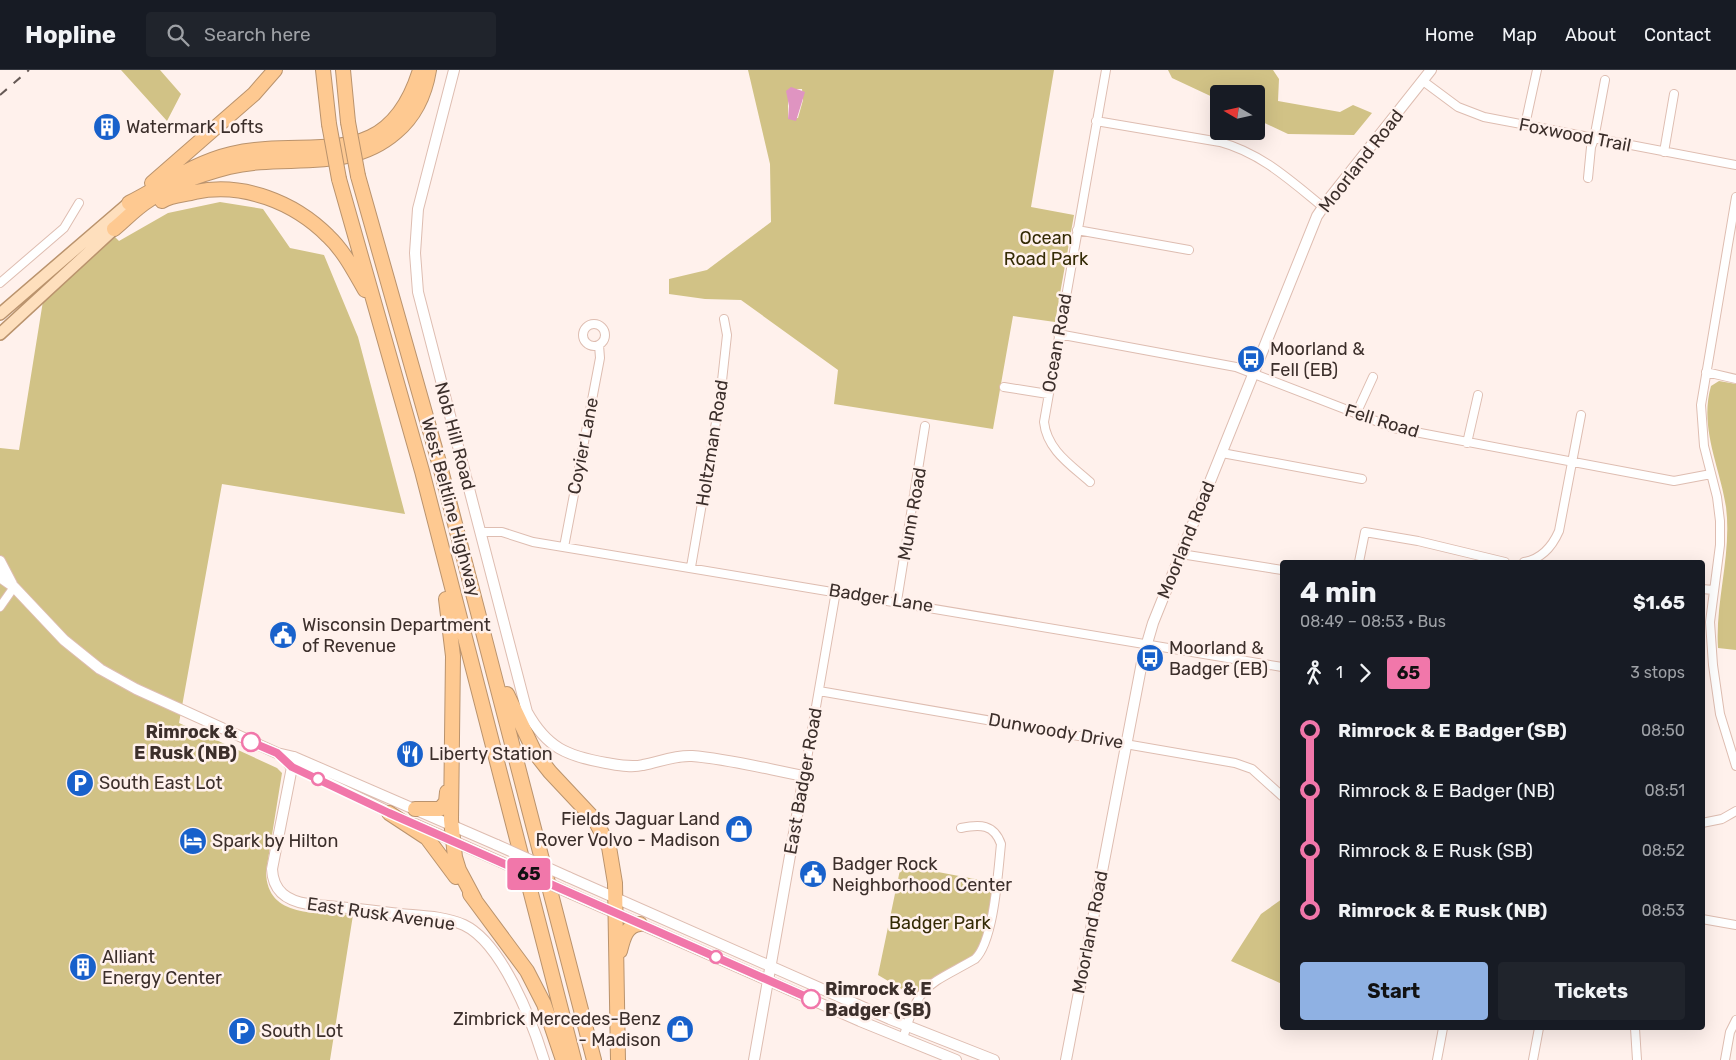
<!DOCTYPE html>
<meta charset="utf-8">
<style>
:root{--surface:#171b24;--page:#20242c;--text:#f1f3f6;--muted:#9ea1a6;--line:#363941;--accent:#8fb1e3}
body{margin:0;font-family:Rubik,sans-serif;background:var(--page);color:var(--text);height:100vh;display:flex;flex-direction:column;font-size:19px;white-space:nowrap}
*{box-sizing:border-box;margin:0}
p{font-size:16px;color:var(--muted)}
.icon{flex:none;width:28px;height:28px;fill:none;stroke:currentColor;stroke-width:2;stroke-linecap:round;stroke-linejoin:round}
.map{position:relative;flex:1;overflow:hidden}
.details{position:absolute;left:1280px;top:490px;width:425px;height:470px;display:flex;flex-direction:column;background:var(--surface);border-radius:5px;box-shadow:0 5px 20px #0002}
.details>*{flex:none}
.badge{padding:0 10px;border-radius:4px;font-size:18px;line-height:32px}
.needle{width:32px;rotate:279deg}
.controls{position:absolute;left:1210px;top:15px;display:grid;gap:10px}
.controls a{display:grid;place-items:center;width:55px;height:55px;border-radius:5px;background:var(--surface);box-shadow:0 5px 20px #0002;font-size:25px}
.map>.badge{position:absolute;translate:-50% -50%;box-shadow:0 0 0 2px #fff}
.legs{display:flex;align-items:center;gap:8px;height:55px;padding:0 20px;font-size:16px}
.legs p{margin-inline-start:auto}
.headline{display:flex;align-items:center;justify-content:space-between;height:85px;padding:0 20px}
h1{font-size:28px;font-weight:700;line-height:38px}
.primary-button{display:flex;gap:10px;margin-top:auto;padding:10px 20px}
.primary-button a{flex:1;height:58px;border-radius:5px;background:var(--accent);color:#111;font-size:20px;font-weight:700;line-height:58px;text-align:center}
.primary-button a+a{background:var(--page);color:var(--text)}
ul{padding:0 20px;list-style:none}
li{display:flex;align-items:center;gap:18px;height:60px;font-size:19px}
li i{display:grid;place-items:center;width:8px;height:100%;margin:0 6px;background:currentColor}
li i::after{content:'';width:12px;height:12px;margin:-6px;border:4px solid;border-radius:50%;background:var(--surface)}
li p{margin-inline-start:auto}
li:first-child i{background:linear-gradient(#0000 50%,currentColor 0)}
li:last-child i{background:linear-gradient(currentColor 50%,#0000 0)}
header{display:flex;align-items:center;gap:30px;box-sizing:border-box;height:70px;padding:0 25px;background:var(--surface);border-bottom:1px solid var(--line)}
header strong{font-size:24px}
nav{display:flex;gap:28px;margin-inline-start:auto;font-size:18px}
.search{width:350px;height:45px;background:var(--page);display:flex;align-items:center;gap:12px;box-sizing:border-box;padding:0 18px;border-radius:5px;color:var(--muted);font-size:19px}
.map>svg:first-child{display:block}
.green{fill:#d1c286;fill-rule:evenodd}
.water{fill:#df94c1}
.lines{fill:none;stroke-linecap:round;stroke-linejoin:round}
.street-casing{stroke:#debdb1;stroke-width:10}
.secondary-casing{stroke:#debdb1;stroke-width:12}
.primary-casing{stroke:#ba936d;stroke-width:14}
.highway-casing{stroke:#ba936d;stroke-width:16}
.street{stroke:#fff;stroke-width:8}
.secondary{stroke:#fff;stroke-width:10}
.primary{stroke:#fedfbd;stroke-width:11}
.highway{stroke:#fec991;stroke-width:14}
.rail{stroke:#665955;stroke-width:2;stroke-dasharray:9 9;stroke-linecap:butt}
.secondary-bridge-casing{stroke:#debdb1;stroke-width:12;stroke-linecap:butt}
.highway-bridge-casing{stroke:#ba936d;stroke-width:16;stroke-linecap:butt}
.secondary-bridge{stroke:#fff;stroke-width:10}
.highway-bridge{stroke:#fec991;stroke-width:14}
.line-1-casing{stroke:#fff;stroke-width:11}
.line-1{stroke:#f177aa;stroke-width:8}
.stop-1-dot{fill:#fff;stroke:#f177aa;stroke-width:2.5}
.labels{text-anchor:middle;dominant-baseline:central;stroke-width:5;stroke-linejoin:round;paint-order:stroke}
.poi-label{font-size:18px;fill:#3c2f2b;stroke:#fff1ec;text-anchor:start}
.street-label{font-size:18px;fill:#3c2f2b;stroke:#fff1ec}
.park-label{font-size:18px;fill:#342b05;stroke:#fff1ec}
.stop-label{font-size:18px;font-weight:bold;fill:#3c2f2b;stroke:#fff1ec;text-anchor:end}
</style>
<header>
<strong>Hopline</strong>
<div class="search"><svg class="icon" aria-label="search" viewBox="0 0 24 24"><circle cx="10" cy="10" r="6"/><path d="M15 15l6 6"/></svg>Search here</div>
<nav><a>Home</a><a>Map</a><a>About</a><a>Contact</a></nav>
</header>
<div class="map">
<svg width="1736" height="990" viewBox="0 0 1736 990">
<rect width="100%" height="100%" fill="#fff1ec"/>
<path class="green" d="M121,0H160L181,24L167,51Z
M748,0H1054L1031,137L1074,145L1055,252L1013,246L993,359L834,334L838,300L741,230L705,229L669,224V209L707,200L771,152L770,94ZM796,19H802L803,30L798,48L788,49V23Z
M1168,0H1273L1279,9L1278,31L1340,42L1353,35L1372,43L1354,65L1288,64L1256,49V24H1219V30L1172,8Z
M220,132L263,139L290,178L324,185L358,267L405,444L222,414L179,653L277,698L282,703L266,802C267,849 318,842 353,845L330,990H0V378L19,380L43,231L115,167L119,171L168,143Z
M1719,311L1736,314V580L1718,578C1715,531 1732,484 1726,437C1720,397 1699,358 1711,316Z
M901,795L996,813L979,885L917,928L878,905Z
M1282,829V914L1231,891L1261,844Z"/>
<path class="water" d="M791,17L805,22L796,51L788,49L789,36L786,21Z"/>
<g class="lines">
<g class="street-casing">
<path id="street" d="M1423,11L1458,37L1484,47L1736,95
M1096,51L1220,72C1261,83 1291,111 1323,137
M1525,55L1537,0
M1664,82L1674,24
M1588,108L1591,77L1594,69L1605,10
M1736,127L1701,335L1704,376L1717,427L1720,451V475L1710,552L1713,595L1720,644L1736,696
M1077,160L1189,180
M0,213L64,158L79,133
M583 265a11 11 0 1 1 22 0a11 11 0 1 1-22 0Z
M1058,264L1236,297L1394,358L1674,411L1711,404
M1706,302L1736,309
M1004,317L1048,324
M1356,344L1373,307
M1467,373L1478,325
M1222,383L1362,409
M1090,412C1071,395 1047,380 1044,352L1106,0
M480,462H502L533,472L1282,597
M564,477L600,288L599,275
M1181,484L1282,500
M1359,492L1365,462L1418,471L1505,492
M1524,492C1542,489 1552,477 1559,461L1581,345
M691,497L720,329L727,265L724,249
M1702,519L1713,520
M897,531L925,356
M0,537L14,517
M819,621L1235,693L1252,699L1282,726
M804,706L836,521
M1702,753L1722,749L1736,741
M1702,849L1736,855
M1635,958L1637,990
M903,969C918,913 928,916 975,889C994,871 998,802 1001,774C994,754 980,754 961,758
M1437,990L1443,958
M1533,990L1539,958
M1725,990L1730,962L1736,950"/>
</g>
<g class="secondary-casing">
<path id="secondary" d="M454,0L418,139L415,183L418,222L527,642C547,678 567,686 606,693C618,695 631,698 643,695C659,692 675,685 692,686C729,689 767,699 804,706L754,990
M0,491L12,514
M0,507L14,517L64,570L100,599L136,619L277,683L294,687L497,775
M294,687L272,799C273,822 288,831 308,834C339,837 369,840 400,844C420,846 444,846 464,855C502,873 532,951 544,990
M289,694L395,745
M415,754L501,792
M568,807L890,949L994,990
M572,824L860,951L956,990
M1066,990L1143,587L1153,553L1317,146L1328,130L1431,0"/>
</g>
<g class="primary-casing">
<path id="primary" d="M0,244L129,133
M0,264L114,159"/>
</g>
<g class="highway-casing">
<path id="highway" d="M323,0L329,54
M343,0L348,52
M358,106L440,396L594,990
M339,109L422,401L574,990
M152,113L254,24L275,0
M162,131C171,125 184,125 195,122C243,112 294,132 328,166C344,181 354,201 365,220
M129,133C163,116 193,93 231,84C312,65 387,107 420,0
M114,159C125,150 136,138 149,130C172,114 202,104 229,97C286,83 348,104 396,62C415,46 425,24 429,0
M446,529L453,586L451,750L455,787L459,800L475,830
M507,624L535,683L550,702L595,750L609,777L615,813L618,990
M415,739H440L446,732L447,722
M389,743L427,768L456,807
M470,824L527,901L544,934L563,990
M620,881C623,869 626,855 640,854"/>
</g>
<use href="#street" class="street"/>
<use href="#secondary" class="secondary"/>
<use href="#primary" class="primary"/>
<use href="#highway" class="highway"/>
<path class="rail" d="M0,25L29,0"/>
<g class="secondary-bridge-casing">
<path id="secondary-bridge" d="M497,775L568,807
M501,792L572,824"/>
</g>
<g class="highway-bridge-casing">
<path id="highway-bridge" d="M348,52L358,106
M329,54L339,109"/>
</g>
<use href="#secondary-bridge" class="secondary-bridge"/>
<use href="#highway-bridge" class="highway-bridge"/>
</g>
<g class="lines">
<g class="line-1-casing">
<path id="line-1" d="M251,672L277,683L292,697L389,743L811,929"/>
</g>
<use href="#line-1" class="line-1"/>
</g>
<defs>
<g id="building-disc" transform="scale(1.4375)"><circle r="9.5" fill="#1861cb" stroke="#fff1ec"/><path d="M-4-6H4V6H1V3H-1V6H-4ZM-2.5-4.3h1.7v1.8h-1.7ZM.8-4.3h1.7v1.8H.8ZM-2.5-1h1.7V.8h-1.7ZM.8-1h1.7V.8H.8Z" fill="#fff"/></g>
<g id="bus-disc" transform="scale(1.4375)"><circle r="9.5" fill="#1861cb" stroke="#fff1ec"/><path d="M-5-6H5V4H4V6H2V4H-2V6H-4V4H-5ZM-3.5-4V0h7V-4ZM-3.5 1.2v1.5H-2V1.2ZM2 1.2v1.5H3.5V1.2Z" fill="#fff"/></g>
<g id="civic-disc" transform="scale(1.4375)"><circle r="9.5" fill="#1861cb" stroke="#fff1ec"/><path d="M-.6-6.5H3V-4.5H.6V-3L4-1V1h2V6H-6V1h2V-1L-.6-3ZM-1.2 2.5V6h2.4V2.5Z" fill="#fff"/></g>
<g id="restaurant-disc" transform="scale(1.4375)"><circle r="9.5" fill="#1861cb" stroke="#fff1ec"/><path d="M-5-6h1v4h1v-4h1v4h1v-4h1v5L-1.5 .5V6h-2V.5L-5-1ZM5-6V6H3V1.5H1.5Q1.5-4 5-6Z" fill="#fff"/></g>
<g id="parking-disc" transform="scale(1.4375)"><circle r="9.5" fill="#1861cb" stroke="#fff1ec"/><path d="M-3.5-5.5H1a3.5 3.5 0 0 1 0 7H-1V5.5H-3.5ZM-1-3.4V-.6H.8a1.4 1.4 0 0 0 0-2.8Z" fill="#fff"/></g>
<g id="shop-disc" transform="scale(1.4375)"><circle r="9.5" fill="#1861cb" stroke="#fff1ec"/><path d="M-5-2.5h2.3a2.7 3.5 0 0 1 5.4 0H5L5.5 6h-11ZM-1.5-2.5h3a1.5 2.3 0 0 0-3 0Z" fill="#fff"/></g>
<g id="hotel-disc" transform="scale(1.4375)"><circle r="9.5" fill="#1861cb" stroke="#fff1ec"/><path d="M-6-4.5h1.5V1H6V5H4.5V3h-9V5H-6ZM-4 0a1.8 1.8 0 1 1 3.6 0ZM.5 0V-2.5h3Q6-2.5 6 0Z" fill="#fff"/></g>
</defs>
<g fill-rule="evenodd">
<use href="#building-disc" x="107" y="57"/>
<use href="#bus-disc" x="1251" y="289"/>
<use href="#civic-disc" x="283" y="565"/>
<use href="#bus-disc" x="1150" y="588"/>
<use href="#restaurant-disc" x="410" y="684"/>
<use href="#parking-disc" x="80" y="713"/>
<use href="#shop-disc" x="739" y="759"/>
<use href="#hotel-disc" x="193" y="771"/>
<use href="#civic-disc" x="813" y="804"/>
<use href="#building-disc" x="83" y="897"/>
<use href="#shop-disc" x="680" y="959"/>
<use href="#parking-disc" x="242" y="961"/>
</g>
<g class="stop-1-dot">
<circle cx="251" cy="672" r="9"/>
<circle cx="318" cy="709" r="6"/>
<circle cx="716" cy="887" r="6"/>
<circle cx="811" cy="929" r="9"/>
</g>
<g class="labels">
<g class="poi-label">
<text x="126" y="57">Watermark Lofts</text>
<text x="1270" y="279">Moorland &amp;<tspan x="1270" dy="21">Fell (EB)</tspan></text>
<text x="302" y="555">Wisconsin Department<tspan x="302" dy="21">of Revenue</tspan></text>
<text x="1169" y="578">Moorland &amp;<tspan x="1169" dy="21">Badger (EB)</tspan></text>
<text x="429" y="684">Liberty Station</text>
<text x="99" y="713">South East Lot</text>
<text x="720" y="749" text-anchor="end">Fields Jaguar Land<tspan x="720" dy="21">Rover Volvo - Madison</tspan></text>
<text x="212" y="771">Spark by Hilton</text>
<text x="832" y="794">Badger Rock<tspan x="832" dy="21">Neighborhood Center</tspan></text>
<text x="102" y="887">Alliant<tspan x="102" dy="21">Energy Center</tspan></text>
<text x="661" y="949" text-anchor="end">Zimbrick Mercedes-Benz<tspan x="661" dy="21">- Madison</tspan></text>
<text x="261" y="961">South Lot</text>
</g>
<g class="street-label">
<text transform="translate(1575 65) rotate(11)">Foxwood Trail</text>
<text transform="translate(1361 91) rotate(-52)">Moorland Road</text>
<text transform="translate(1057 273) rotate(-80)">Ocean Road</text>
<text transform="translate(1382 351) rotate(17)">Fell Road</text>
<text transform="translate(455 366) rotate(75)">Nob Hill Road</text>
<text transform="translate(712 373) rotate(-81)">Holtzman Road</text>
<text transform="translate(583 376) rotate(-79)">Coyier Lane</text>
<text transform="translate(451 437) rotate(75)">West Beltline Highway</text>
<text transform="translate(912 444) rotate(-80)">Munn Road</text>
<text transform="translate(1186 470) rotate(-68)">Moorland Road</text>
<text transform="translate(881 528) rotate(9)">Badger Lane</text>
<text transform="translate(1056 661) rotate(10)">Dunwoody Drive</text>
<text transform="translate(803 711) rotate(-80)">East Badger Road</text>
<text transform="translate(381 844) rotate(8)">East Rusk Avenue</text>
<text transform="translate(1090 862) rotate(-79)">Moorland Road</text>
</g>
<g class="park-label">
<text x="1046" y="168">Ocean<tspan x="1046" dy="21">Road Park</tspan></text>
<text x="940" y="853">Badger Park</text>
</g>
<g class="stop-label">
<text x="237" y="662">Rimrock &amp;<tspan x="237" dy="21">E Rusk (NB)</tspan></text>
<text x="825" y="919" text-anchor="start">Rimrock &amp; E<tspan x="825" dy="21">Badger (SB)</tspan></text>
</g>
</g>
</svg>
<div class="controls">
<a><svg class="needle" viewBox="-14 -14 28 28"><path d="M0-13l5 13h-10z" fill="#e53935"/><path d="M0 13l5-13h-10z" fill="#9ea1a6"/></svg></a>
</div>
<b class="badge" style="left:529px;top:804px;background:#f177aa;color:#111">65</b>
<section class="details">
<div class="headline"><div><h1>4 min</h1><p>08:49 – 08:53 · Bus</p></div><b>$1.65</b></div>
<div class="legs"><svg class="icon" aria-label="walk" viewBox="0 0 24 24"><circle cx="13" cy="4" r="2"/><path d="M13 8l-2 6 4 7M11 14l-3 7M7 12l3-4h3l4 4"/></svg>1<svg class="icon" aria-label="forward" viewBox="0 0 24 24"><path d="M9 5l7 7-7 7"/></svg><b class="badge" style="background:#f177aa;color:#111">65</b><p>3 stops</p></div>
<ul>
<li><i style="color:#f177aa"></i><b>Rimrock &amp; E Badger (SB)</b><p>08:50</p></li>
<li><i style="color:#f177aa"></i><span>Rimrock &amp; E Badger (NB)</span><p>08:51</p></li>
<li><i style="color:#f177aa"></i><span>Rimrock &amp; E Rusk (SB)</span><p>08:52</p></li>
<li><i style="color:#f177aa"></i><b>Rimrock &amp; E Rusk (NB)</b><p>08:53</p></li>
</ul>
<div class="primary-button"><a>Start</a><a>Tickets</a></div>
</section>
</div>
